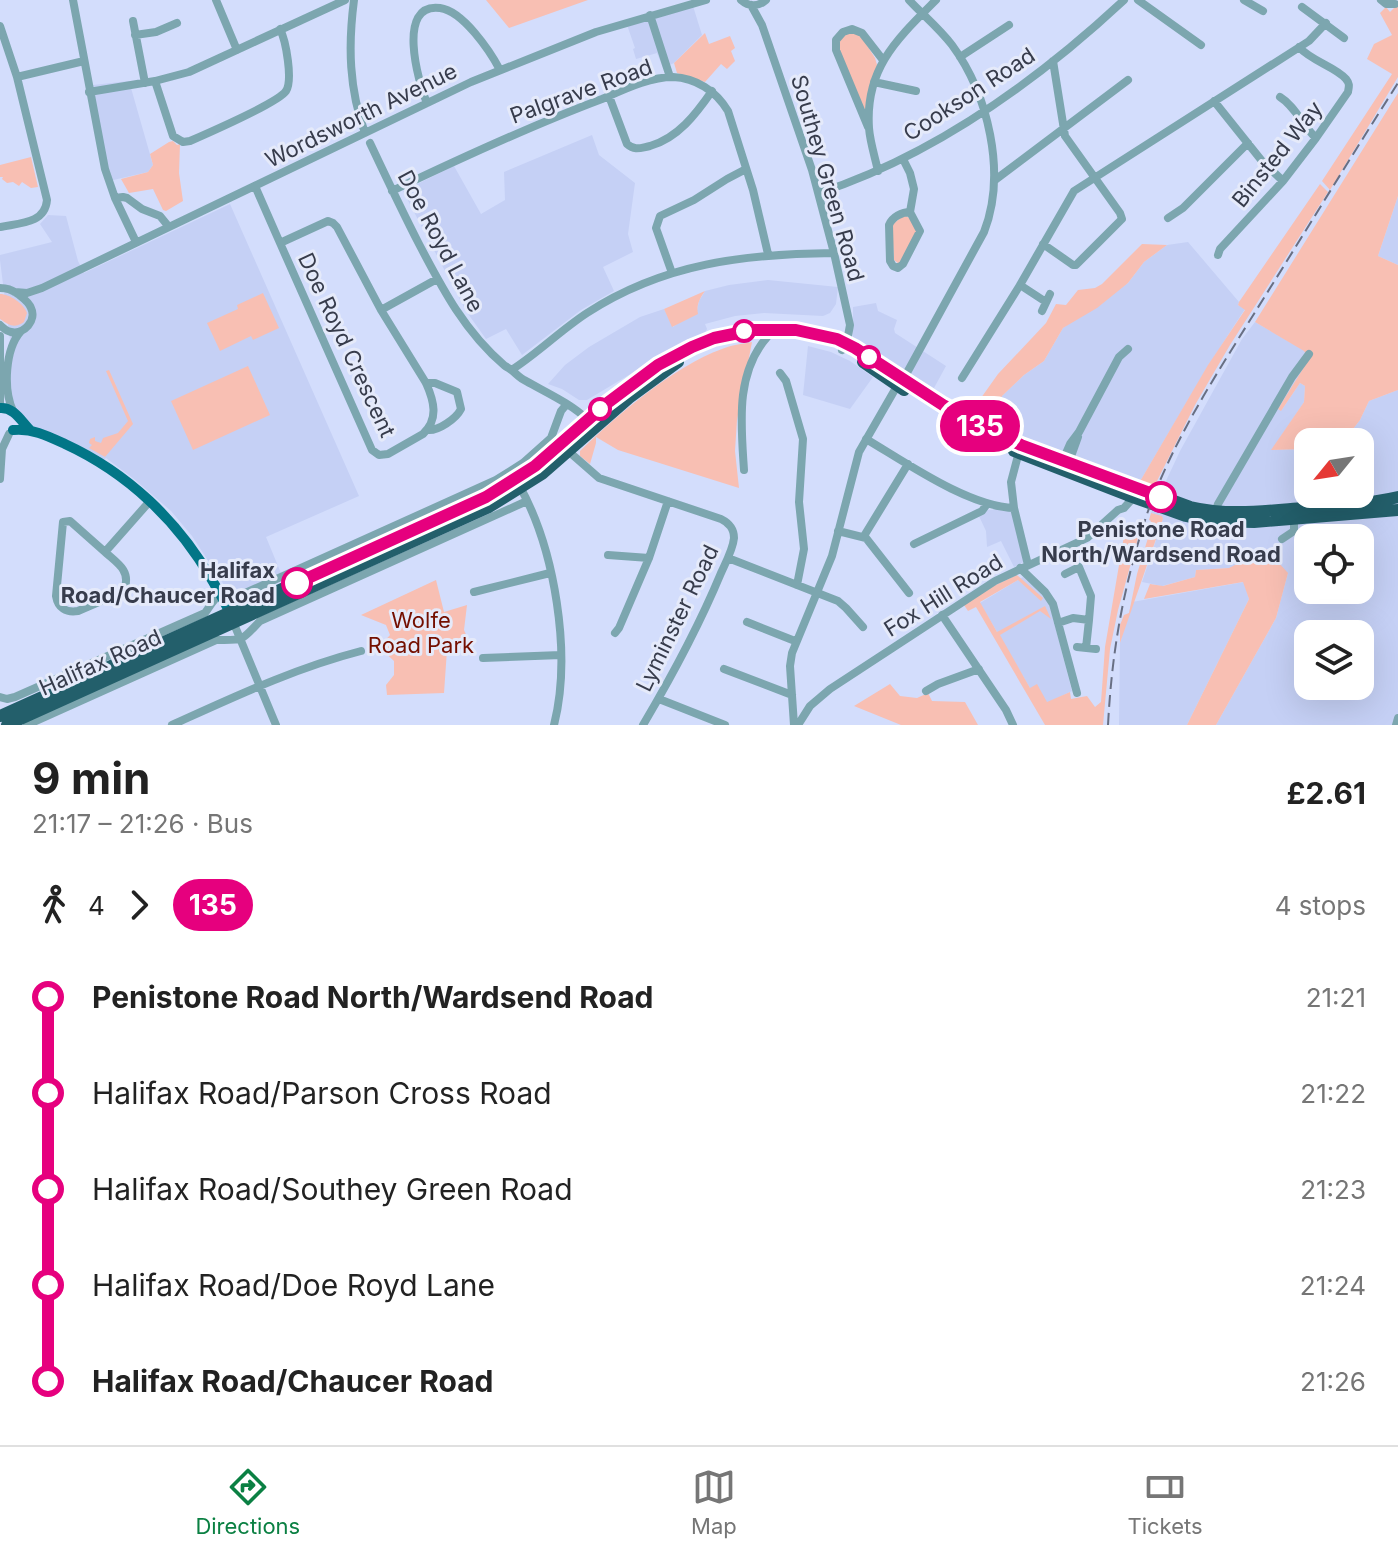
<!DOCTYPE html>
<meta charset="utf-8">
<style>
:root{--surface:#fff;--page:#f6f6f6;--text:#222;--muted:#767676;--line:#e0e0e0;--accent:#0b8043}
body{margin:0;font-family:Inter,sans-serif;background:var(--page);color:var(--text);height:100vh;display:flex;flex-direction:column;font-size:30px;white-space:nowrap}
*{box-sizing:border-box;margin:0}
p{font-size:26px;color:var(--muted)}
.icon{flex:none;width:44px;height:44px;fill:none;stroke:currentColor;stroke-width:2;stroke-linecap:round;stroke-linejoin:round}
.map{position:relative;height:725px;overflow:hidden}
.panel{display:flex;flex-direction:column;background:var(--surface);flex:1}
.panel>*{flex:none}
.badge{padding:0 16px;border-radius:26px;font-size:28px;line-height:52px}
.needle{width:52px;rotate:240deg}
.buttons{position:absolute;left:1294px;top:428px;display:grid;gap:16px}
.buttons a{display:grid;place-items:center;width:80px;height:80px;border-radius:16px;background:var(--surface);box-shadow:0 8px 32px #0002;font-size:40px}
.map>.badge{position:absolute;translate:-50% -50%;box-shadow:0 0 0 4px #fff}
.legs{display:flex;align-items:center;gap:12px;height:88px;padding:0 32px;font-size:26px}
.legs p{margin-inline-start:auto}
.overview{display:flex;align-items:center;justify-content:space-between;height:136px;padding:0 32px}
h1{font-size:44px;font-weight:700;line-height:60px}
ul{padding:0 32px;list-style:none}
li{display:flex;align-items:center;gap:28px;height:96px;font-size:30px}
li i{display:grid;place-items:center;width:12px;height:100%;margin:0 10px;background:currentColor}
li i::after{content:'';width:20px;height:20px;margin:-10px;border:6px solid;border-radius:50%;background:var(--surface)}
li p{margin-inline-start:auto}
li:first-child i{background:linear-gradient(#0000 50%,currentColor 0)}
li:last-child i{background:linear-gradient(currentColor 50%,#0000 0)}
.tabs{display:flex;justify-content:space-around;align-items:center;height:112px;border-top:2px solid var(--line);background:var(--surface);font-size:22px;color:var(--muted)}
.tabs a{display:grid;justify-items:center;gap:4px}
.tabs .active{color:var(--accent)}
.map>svg:first-child{display:block}
.built{fill:#c5d0f5;fill-rule:evenodd}
.green{fill:#f8bfb3}
.lines{fill:none;stroke-linecap:round;stroke-linejoin:round}
.minor{stroke:#7ca6af;stroke-width:8}
.major{stroke:#027687;stroke-width:10}
.highway{stroke:#235f6b;stroke-width:12}
.rail{stroke:#686f83;stroke-width:2;stroke-dasharray:12 6;stroke-linecap:butt}
.line-1-casing{stroke:#fff;stroke-width:18}
.line-1{stroke:#e6007e;stroke-width:12}
.stop-1-dot{fill:#fff;stroke:#e6007e;stroke-width:4}
.labels{text-anchor:middle;dominant-baseline:central;stroke-width:6;stroke-linejoin:round;paint-order:stroke}
.street-label{font-size:22px;fill:#373c4c;stroke:#e5eafa}
.stop-label{font-size:22px;font-weight:bold;fill:#373c4c;stroke:#e5eafa}
.park-label{font-size:22px;fill:#740f00;stroke:#e5eafa}
</style>
<div class="map">
<svg width="1398" height="725" viewBox="0 0 1398 725">
<rect width="100%" height="100%" fill="#d3ddfc"/>
<path class="built" d="M693,6L702,35L674,63L663,68L657,53L636,59L633,49L635,48L627,25Z
M129,81L153,165L148,172L109,181L93,85Z
M592,135L599,155L635,183L628,234L633,252L603,267L614,291L581,310L522,355L506,329L486,339L466,311L403,191L454,166L481,214L505,200L504,172Z
M1398,196V265L1378,256Z
M230,204L359,496L266,537L283,578L241,591L224,585L192,536L171,511L134,479L106,458L101,463L30,430L13,411L8,366L10,340L0,260V255L52,242L40,224L48,215L66,216L78,261L84,273Z
M1188,242L1239,302L1238,305L1245,309L1208,366L1139,483L1128,481L1076,458L1023,440L994,425L1006,402L1001,398L1002,396L1024,375L1044,361L1063,328L1128,283L1144,262L1167,245Z
M768,280L838,287L836,304L830,313L823,316L764,313L735,316L705,324L707,329L704,335L664,354L587,400H579L562,389L548,384L565,365L589,347L640,317L664,309L673,327L697,310L699,301L705,291L729,285Z
M876,303L878,311L897,320L894,329L895,333L946,366L934,388L858,345L853,337V307Z
M1255,322L1305,351L1309,360L1281,411L1300,383L1305,386L1304,402L1272,450L1308,449V494H1360V442H1343L1360,420L1369,401L1398,390V725H1216L1276,618L1288,573L1229,568L1196,570L1195,577L1162,586L1142,582L1163,519L1161,516L1151,513L1180,451L1242,339ZM1308,538H1360V590H1308ZM1308,634H1360V686H1308Z
M808,346L831,352L850,361L873,377L850,409L803,395Z
M1002,509L1012,511L1024,562L1014,567L1001,541L987,547L986,531L978,514L988,510Z
M1023,577L1039,591L1049,603L1072,691L1047,703L1030,688L980,603Z
M1244,582L1249,599L1187,725H1119L1120,643L1132,602Z"/>
<path class="green" d="M486,0H588L509,28Z
M1398,4V77L1330,190L1322,181L1392,74L1367,59L1374,44L1392,35L1380,13L1386,7L1390,12Z
M850,32L861,36L875,58L877,65L867,115L838,50L839,39Z
M705,33L709,44L730,36L735,48L731,51L735,61L727,69L721,64L705,82L677,73L674,63Z
M1398,93V196L1378,256L1398,265V390L1369,401L1360,420L1343,442H1308V449L1271,450L1304,402L1305,386L1300,383L1281,411L1278,409L1309,359L1304,351L1255,322Z
M173,141L177,145L180,144L179,173L183,201L166,211L163,210L153,189L129,193L121,179L148,172L153,165L150,154L169,142Z
M31,157L38,187L31,188L22,182L19,186L13,182L7,183L2,179L3,177H0V165Z
M1320,184L1328,192L1230,345L1195,405L1152,491L1139,483L1208,365L1245,310L1238,305L1239,302Z
M904,215L911,219L918,230L899,264L894,260L892,225Z
M1142,244L1167,245L1144,262L1128,283L1097,308L1063,328L1044,361L1024,375L1002,396L1001,398L1006,402L994,425L971,412L998,374L1046,323L1056,304L1066,305L1078,290L1095,288L1102,284Z
M705,291C700,298 696,305 698,314L672,327L664,309Z
M263,293L279,328L253,340L251,336L220,351L207,323L238,309L237,305Z
M0,294C10,294 24,304 27,313L24,322C14,329 9,325 0,319Z
M752,342L737,420L735,451L739,488L618,450L596,437V443L590,464L580,456V451C616,416 674,366 722,349C731,345 742,344 752,342Z
M248,366L270,415L193,450L171,401Z
M109,370L133,424L105,457L89,448L92,445L89,443L90,439L95,437V441L101,443L103,438L118,433L128,421L106,371Z
M1151,513L1162,516L1163,519L1120,643V625L1124,615L1129,613L1137,574L1151,528L1149,526L1151,521L1149,520Z
M1140,519L1143,520L1118,610L1110,649L1103,725H1045L976,607L968,611L964,605L987,589L1017,575L1043,598L1041,601L1018,580L980,602L997,632L1045,606L1051,619L1040,611L1000,635L1030,688L1037,684L1047,702L1070,692L1071,699L1087,696L1095,707L1101,702L1105,647L1124,536L1131,538Z
M1266,549L1288,573L1276,618L1216,725H1187L1249,599L1243,582L1144,599L1150,584L1163,586L1195,577L1196,570L1229,568Z
M436,580L444,612L467,605L464,630L472,648L447,650L444,693L387,695L386,685L394,675V661L379,647L390,635L386,625L361,615Z
M890,684L900,696L917,698L928,693L932,701L965,702L978,725H901L854,706Z"/>
<g class="lines">
<path class="minor" d="M73,0L105,169L115,198L136,242
M216,0L237,50
M354,0C348,46 349,89 365,133
M741,0C749,7 758,7 766,0
M1138,0L1201,45
M1244,0L1263,11
M1381,0L1386,4H1395
M751,5L762,25L812,170L834,253L850,325L848,336L842,350
M1302,7L1344,38
M650,15L670,77
M133,21L145,83
M0,26L17,77L47,200C45,224 19,223 0,227
M135,35L156,32L177,23
M960,57L1009,25
M17,77L84,61
M155,81L173,136L183,142L190,141C206,134 279,102 286,91C293,80 286,41 280,29
M874,82L916,91
M89,92L155,81L189,72L345,0
M609,96L627,144C635,151 640,148 650,146C678,138 696,114 712,91
M1280,97C1295,106 1303,126 1316,138
M1214,101L1262,161L1283,181
M427,103C418,82 396,2 440,8C463,11 490,51 500,70
M868,127L836,50V40L843,32L852,29L862,33L883,60
M370,143C386,177 402,211 419,244C443,290 465,332 505,366C514,370 517,377 526,381C547,393 570,403 588,420
M903,159L910,173L914,189L910,212L920,231L903,264L898,268L893,266L890,261L889,225C892,217 902,212 910,212
M878,171C875,157 870,142 869,128C865,68 897,39 936,0
M995,180L1128,80
M255,186L280,243L328,221L333,223L337,227L381,310L426,383C434,401 439,419 423,434L388,454L379,455L372,450L280,243
M392,191C461,158 530,126 602,99C623,90 649,77 673,77C696,78 716,91 728,111L753,190L768,254
M819,193C932,156 1037,81 1124,0
M115,198L123,197L127,198L142,209L160,216L169,227
M1168,218L1183,208L1248,143
M1043,244L1073,265H1076L1122,219L1120,213L1065,136L1053,61
M1218,255L1220,249L1283,181L1316,138L1348,92C1349,86 1350,84 1346,79C1336,67 1311,61 1299,47
M672,273L656,228L660,216L694,200L727,179L746,169
M1020,285L1046,302
M0,288C8,288 11,290 18,294C23,298 29,302 31,308C37,320 24,335 11,332C7,331 3,328 0,325
M15,292L27,293L42,288L471,82L596,32L706,0
M381,310L437,279
M1042,311L1050,294
M0,336V404
M513,369C539,352 561,330 587,313C664,263 745,254 834,253
M780,373L786,381L803,439L799,502L804,549L797,585
M962,378L1020,285L1074,191L1309,41L1326,23
M903,380L984,232C1007,173 988,94 952,45C939,28 923,15 909,0
M426,383H435L457,392L461,409C456,419 438,431 428,430
M13,411C3,389 5,349 21,331
M866,439C905,462 969,507 1014,508
M1020,448L1011,482L1014,508L1028,565
M567,450L599,478L721,519C729,523 734,528 734,538C733,549 726,562 721,573C699,626 672,676 643,725
M1063,460L1070,444L1079,432L1119,357L1128,349
M1069,462L1078,437
M744,470C741,424 735,373 768,336
M0,479L2,449L9,434
M519,485C555,549 572,654 554,725
M1215,512L1218,504L1292,377L1309,354
M838,531L866,538L909,593
M864,536L908,464
M1282,539L1294,531V514
M914,544L982,511L987,504
M105,552L70,521L63,522L56,596C58,608 66,613 78,611L115,595L125,587C130,570 117,563 105,552L150,501
M608,555L649,558
M728,558L838,601L846,608L863,627
M1020,568L1045,592L1053,604L1077,693
M474,592L550,573
M942,615L1006,710L1013,725
M747,622L795,641
M1058,623L1073,618L1089,620L1091,596L1079,567L1065,574
M234,624L276,725
M615,633L619,628L649,558L668,501
M1077,647L1096,649
M1086,648L1089,620
M483,658L561,655
M724,669L792,695
M926,691L938,684L979,669
M0,697L7,699L15,697L205,613C212,604 216,592 230,593C235,594 239,595 243,594L496,480L523,463L551,438L561,411L566,405
M659,699L725,725
M27,725L216,640C245,640 240,642 260,621L527,501
M172,725C234,697 295,668 361,651
M794,725L790,666L792,653L832,556L859,452L897,386
M798,725L810,706L830,689L995,581L1087,538L1118,510L1124,508L1134,497
M1396,725L1398,718"/>
<path class="major" d="M0,408C14,407 21,421 30,430
M13,430C32,428 48,436 65,444C128,473 178,521 212,580C219,592 227,605 232,618"/>
<path class="highway" d="M863,362L904,390
M1014,451L1127,495L1186,516L1209,521L1254,522L1398,510
M0,716L486,497C504,487 522,476 538,464C608,407 670,334 766,329C797,327 827,334 855,348L943,405L1008,440L1190,507C1228,516 1265,511 1304,508C1335,506 1367,504 1398,497
M7,725L489,507L542,474L629,398L678,362"/>
<path class="rail" d="M1108,725C1112,650 1123,589 1146,517C1171,443 1216,375 1257,309C1304,234 1350,158 1398,83"/>
</g>
<g class="lines">
<g class="line-1-casing">
<path id="line-1" d="M297,583L486,497L535,466L606,404L658,365L692,347L714,338L753,330H796L837,339L855,348L943,405L995,433L1021,445L1161,497"/>
</g>
<use href="#line-1" class="line-1"/>
</g>
<g class="stop-1-dot">
<circle cx="744" cy="331" r="10"/>
<circle cx="869" cy="357" r="10"/>
<circle cx="600" cy="409" r="10"/>
<circle cx="1161" cy="497" r="14"/>
<circle cx="297" cy="583" r="14"/>
</g>
<g class="labels">
<g class="street-label">
<text transform="translate(581 91) rotate(-20)">Palgrave Road</text>
<text transform="translate(969 94) rotate(-33)">Cookson Road</text>
<text transform="translate(361 115) rotate(-26)">Wordsworth Avenue</text>
<text transform="translate(1277 154) rotate(-51)">Binsted Way</text>
<text transform="translate(828 178) rotate(74)">Southey Green Road</text>
<text transform="translate(441 241) rotate(62)">Doe Royd Lane</text>
<text transform="translate(347 345) rotate(65)">Doe Royd Crescent</text>
<text transform="translate(943 595) rotate(-32)">Fox Hill Road</text>
<text transform="translate(677 618) rotate(-64)">Lyminster Road</text>
<text transform="translate(100 662) rotate(-24)">Halifax Road</text>
</g>
<g class="stop-label">
<text x="1161" y="529">Penistone Road<tspan x="1161" dy="25">North/Wardsend Road</tspan></text>
<text x="275" y="570" text-anchor="end">Halifax<tspan x="275" dy="25">Road/Chaucer Road</tspan></text>
</g>
<g class="park-label">
<text x="421" y="620">Wolfe<tspan x="421" dy="25">Road Park</tspan></text>
</g>
</g>
</svg>
<div class="buttons">
<a><svg class="needle" viewBox="-14 -14 28 28"><path d="M0-13l5 13h-10z" fill="#e53935"/><path d="M0 13l5-13h-10z" fill="#767676"/></svg></a>
<a><svg class="icon" aria-label="locate" viewBox="0 0 24 24"><circle cx="12" cy="12" r="6"/><path d="M12 2v4M12 18v4M2 12h4M18 12h4"/></svg></a>
<a><svg class="icon" aria-label="layers" viewBox="0 0 24 24"><path d="M12 4l9 5-9 5-9-5zM3 14l9 5 9-5"/></svg></a>
</div>
<b class="badge" style="left:980px;top:426px;background:#e6007e;color:#fff">135</b>
</div>
<section class="panel">
<div class="overview"><div><h1>9 min</h1><p>21:17 – 21:26 · Bus</p></div><b>£2.61</b></div>
<div class="legs"><svg class="icon" aria-label="walk" viewBox="0 0 24 24"><circle cx="13" cy="4" r="2"/><path d="M13 8l-2 6 4 7M11 14l-3 7M7 12l3-4h3l4 4"/></svg>4<svg class="icon" aria-label="forward" viewBox="0 0 24 24"><path d="M9 5l7 7-7 7"/></svg><b class="badge" style="background:#e6007e;color:#fff">135</b><p>4 stops</p></div>
<ul>
<li><i style="color:#e6007e"></i><b>Penistone Road North/Wardsend Road</b><p>21:21</p></li>
<li><i style="color:#e6007e"></i><span>Halifax Road/Parson Cross Road</span><p>21:22</p></li>
<li><i style="color:#e6007e"></i><span>Halifax Road/Southey Green Road</span><p>21:23</p></li>
<li><i style="color:#e6007e"></i><span>Halifax Road/Doe Royd Lane</span><p>21:24</p></li>
<li><i style="color:#e6007e"></i><b>Halifax Road/Chaucer Road</b><p>21:26</p></li>
</ul>
</section>
<nav class="tabs">
<a class="active"><svg class="icon" aria-label="directions" viewBox="0 0 24 24"><path d="M12 3l9 9-9 9-9-9zM9 14v-3h6M13 9l2 2-2 2"/></svg>Directions</a>
<a><svg class="icon" aria-label="map" viewBox="0 0 24 24"><path d="M3 6l6-2 6 2 6-2v14l-6 2-6-2-6 2zM9 4v14M15 6v14"/></svg>Map</a>
<a><svg class="icon" aria-label="tickets" viewBox="0 0 24 24"><path d="M3 7h18v10H3zM15 7v10"/></svg>Tickets</a>
</nav>
